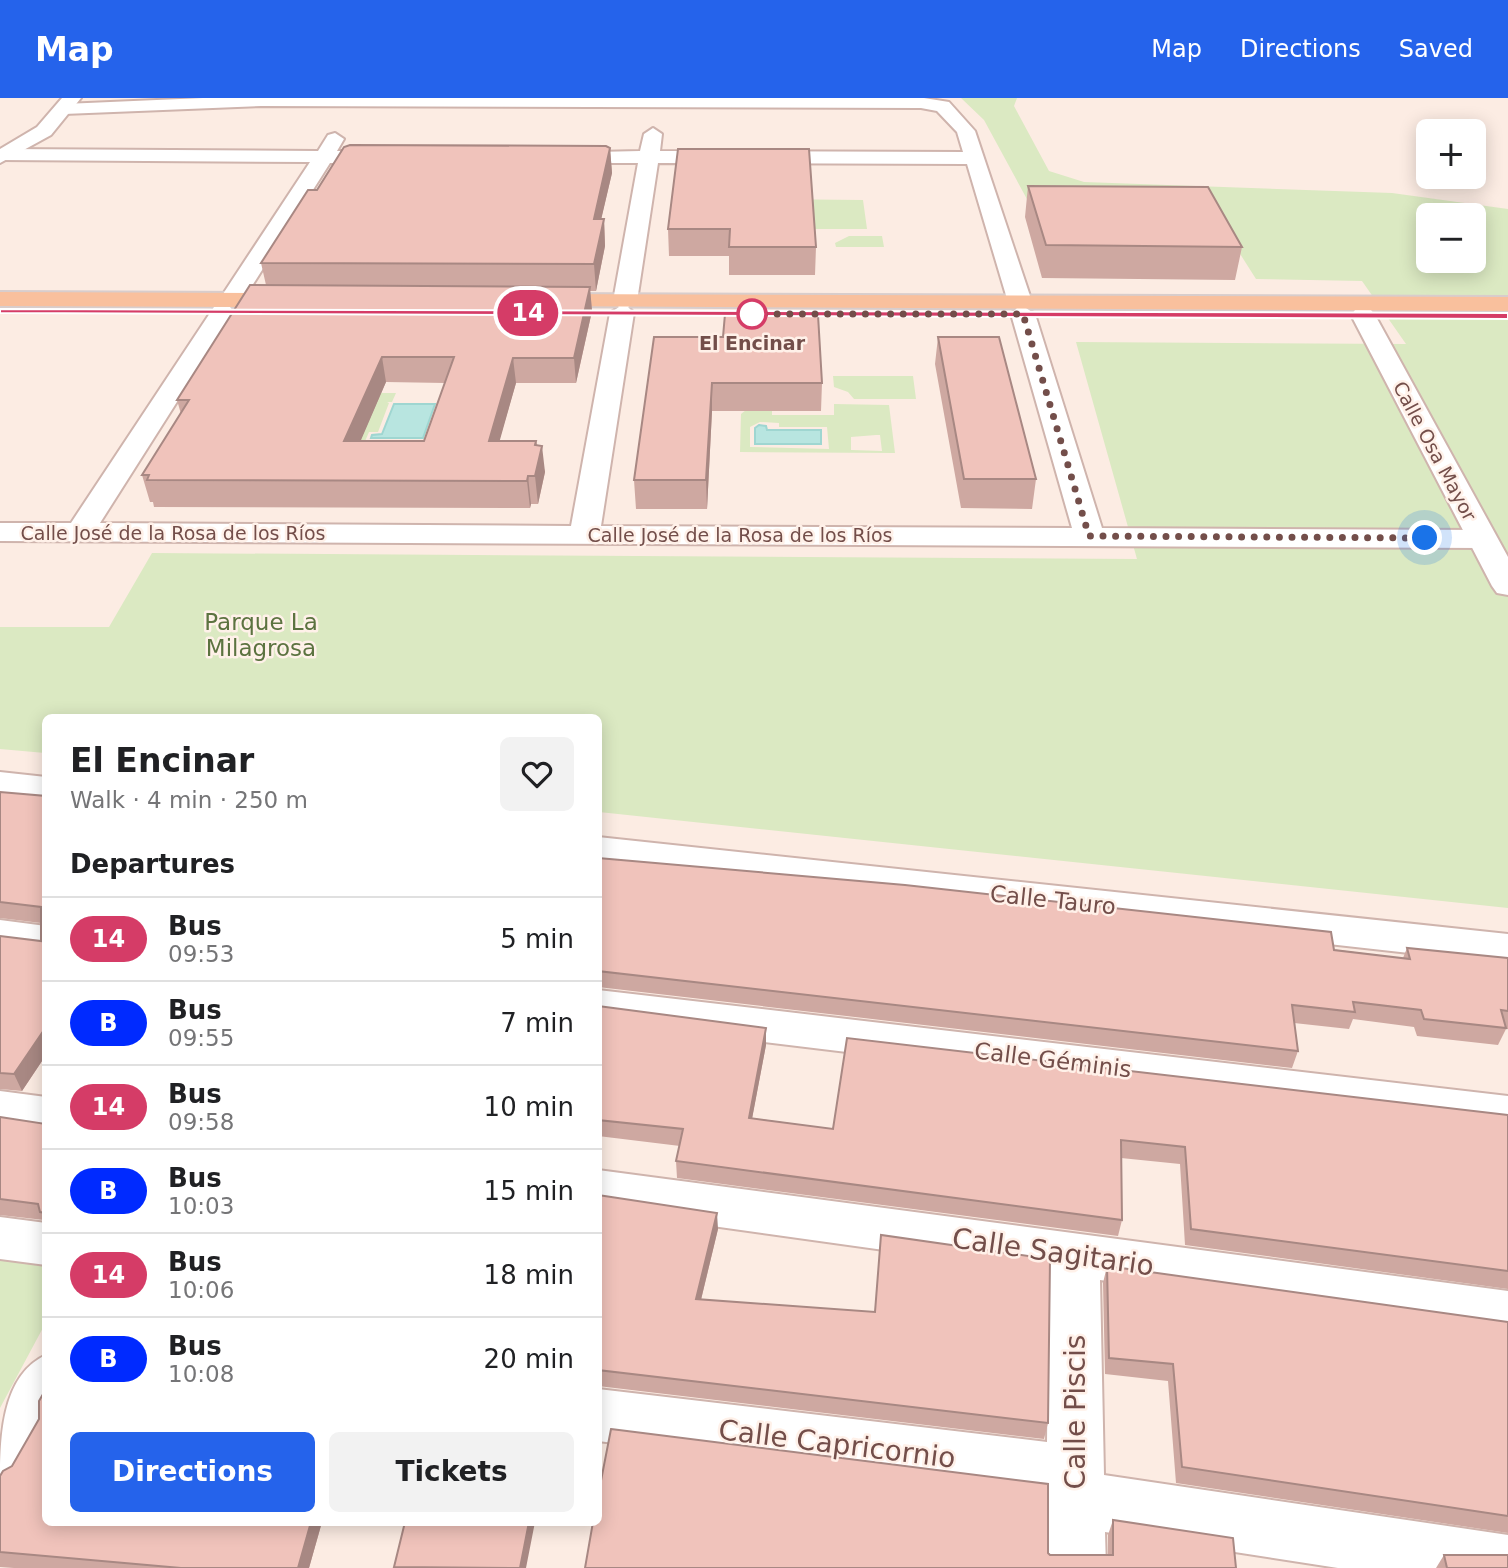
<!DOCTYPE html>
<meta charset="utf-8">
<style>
:root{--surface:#fff;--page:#f2f2f2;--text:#202124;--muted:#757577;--line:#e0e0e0;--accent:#2563eb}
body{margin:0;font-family:"DejaVu Sans",sans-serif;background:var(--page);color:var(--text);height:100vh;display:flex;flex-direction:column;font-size:26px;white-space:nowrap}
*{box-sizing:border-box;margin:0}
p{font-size:23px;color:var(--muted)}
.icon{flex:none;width:38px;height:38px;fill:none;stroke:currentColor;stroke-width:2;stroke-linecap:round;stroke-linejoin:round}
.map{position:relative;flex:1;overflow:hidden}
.sheet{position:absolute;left:42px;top:616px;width:560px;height:812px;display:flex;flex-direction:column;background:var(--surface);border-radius:10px;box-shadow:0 4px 18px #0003}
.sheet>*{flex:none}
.badge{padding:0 14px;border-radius:23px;font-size:24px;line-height:46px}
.controls{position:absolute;left:1416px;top:21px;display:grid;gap:14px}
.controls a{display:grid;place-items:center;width:70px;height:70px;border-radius:10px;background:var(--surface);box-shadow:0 4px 18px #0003;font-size:35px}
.you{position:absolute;width:35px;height:35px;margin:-18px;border:5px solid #fff;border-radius:50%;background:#1a73e8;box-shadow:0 0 0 10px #1a73e833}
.map>.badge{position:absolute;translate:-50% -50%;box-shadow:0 0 0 4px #fff}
h2{padding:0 28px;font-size:26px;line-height:63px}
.round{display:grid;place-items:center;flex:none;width:74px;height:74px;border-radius:10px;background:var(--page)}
.head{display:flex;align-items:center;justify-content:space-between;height:119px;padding:0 28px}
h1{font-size:33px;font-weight:600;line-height:52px}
.cta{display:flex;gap:14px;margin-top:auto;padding:14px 28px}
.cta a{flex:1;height:80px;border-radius:10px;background:var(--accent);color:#fff;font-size:28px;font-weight:600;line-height:80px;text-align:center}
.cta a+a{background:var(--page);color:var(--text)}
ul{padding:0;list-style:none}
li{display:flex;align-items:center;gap:21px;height:84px;padding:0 28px;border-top:2px solid var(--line)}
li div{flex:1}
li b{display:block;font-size:26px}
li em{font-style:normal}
li .badge{min-width:77px;font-weight:700;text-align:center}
header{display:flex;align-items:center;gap:42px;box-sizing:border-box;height:98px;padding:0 35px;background:var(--accent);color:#fff}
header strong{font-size:33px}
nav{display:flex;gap:38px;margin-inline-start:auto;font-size:24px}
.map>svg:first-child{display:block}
.green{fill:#dbe9c2;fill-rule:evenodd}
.water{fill:#b8e5e0;stroke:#9fd6d1;stroke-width:2}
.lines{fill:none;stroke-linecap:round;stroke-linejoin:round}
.minor-casing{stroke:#cfb4ad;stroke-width:4}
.tertiary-casing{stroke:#cfb4ad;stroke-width:4}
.primary-casing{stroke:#d8cdcc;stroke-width:4}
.minor{fill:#fff;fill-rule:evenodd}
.tertiary{fill:#fff;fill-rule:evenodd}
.primary{fill:#f9c09d;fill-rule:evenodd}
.wall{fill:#cea8a1;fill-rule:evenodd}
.shaded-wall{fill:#a88883}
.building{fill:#f0c3bb;stroke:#a88883;stroke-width:2;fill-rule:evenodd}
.line{fill:#d53c67;stroke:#fff;stroke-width:2}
.walk{stroke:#734e4a;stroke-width:7;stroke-dasharray:0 12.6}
.stop-dot{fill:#fff;stroke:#d53c67;stroke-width:3.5}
.labels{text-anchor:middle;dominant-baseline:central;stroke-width:5;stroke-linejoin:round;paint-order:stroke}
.far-stop-label{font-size:19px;font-weight:bold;fill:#734e4a;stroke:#fff1e9}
.far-street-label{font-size:19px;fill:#734e4a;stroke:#fff1e9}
.park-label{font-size:23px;fill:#5c7340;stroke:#fff1e9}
.street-label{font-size:23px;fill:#734e4a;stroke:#fff1e9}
.near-street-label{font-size:28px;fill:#734e4a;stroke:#fff1e9}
</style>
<header>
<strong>Map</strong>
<nav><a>Map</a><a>Directions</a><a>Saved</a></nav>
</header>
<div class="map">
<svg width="1508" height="1470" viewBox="0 0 1508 1470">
<rect width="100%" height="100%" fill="#fcece3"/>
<path class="green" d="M961,0H1017L1014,8L1049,73L1084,84L1392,95L1508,111V810L599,714L598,620H46L45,655L0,651V529H109L152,455L1137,461L1076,244L1406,246L1362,183L1256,181L1209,107L1028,103L984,22ZM1428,117H1474V163H1428Z
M748,101L863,102L867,131H765Z
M849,138H882L884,149H836L835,145Z
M833,278H913L916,301H854L848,294L834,289Z
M345,295H396L392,304H387L389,305L378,334H369L363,348H358Z
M772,306V317H834V306L889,307L895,355L740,354L741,316L746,312ZM760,324L779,325V329H827L829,351L750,349V329ZM876,337H880L882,353L851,352V339Z
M0,1151L46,1157L45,1226L0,1310Z"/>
<path class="water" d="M394,306H435L423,340H371L372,337L382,336Z
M759,327L766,328L767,332H821V346H755V330Z"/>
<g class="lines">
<g class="minor-casing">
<path id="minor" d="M203,0H924L949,4L975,33L1032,204L1026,210L1035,216L1102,430L1481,432L1492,435L1496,441L1492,447L1481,450L0,443V425H71L214,209H230L234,214L100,425L571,428L610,215L619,209L613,203L638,65H559L549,59L552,55L640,53L644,36L653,30L662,36L660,53L963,54L957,34L937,13L921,10L261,8L64,16L55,11L64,6ZM658,65L967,66L1008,204L1017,210L1011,216L1072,430L601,428L634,215L628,209L637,203Z
M335,35L344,41L337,53H390L400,59L390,65H330L243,202L239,207H223L219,202L310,64L0,62V52L4,51L318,53L328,37Z
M0,674L46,679V703L0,698Z
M598,739L1508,836V866L598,765Z
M0,822L46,828V858L0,852Z
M598,892L1508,998V1034L598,924Z
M0,993L46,999V1035L0,1029Z
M598,1072L1508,1193V1239L1100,1182L1104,1377L1508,1437V1470H1338L1105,1434L1106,1470H1046L1047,1399L598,1343V1291L1047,1344L1049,1175L598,1112Z
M0,1119L46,1125V1167L0,1161Z
M46,1257V1336L20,1383L0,1391C0,1343 0,1278 46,1257Z"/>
</g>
<g class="tertiary-casing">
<path id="tertiary" d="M62,0H81L51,37L0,65V51L37,29Z
M1363,210L1371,212L1375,217L1508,459V497L1497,495L1492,488L1351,217L1355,212Z"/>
</g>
<g class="primary-casing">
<path id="primary" d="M0,194L292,195L300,197L304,202L300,207L292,209L0,208Z
M538,196L1508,199V213L530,208L526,203L530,198Z"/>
</g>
<use href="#minor" class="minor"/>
<use href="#tertiary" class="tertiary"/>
<use href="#primary" class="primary"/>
</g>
<path class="wall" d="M610,50L612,75L601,121H604L605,148L596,193H590L592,213L576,285H516L499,343H536L545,374L538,406H531L530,410L154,409L153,404H150L142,377L181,316L177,302L266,187L261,165L317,92ZM386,284L445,285L424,343H360Z
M678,51L816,149L815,177H729V158H669L668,131Z
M1028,88L1242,149L1235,182L1042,180L1025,119Z
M654,239L822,285L821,313H712L707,411H636L634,382Z
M938,239L1036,381L1032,411L961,410L935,266Z
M0,694L46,698V957L22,993L0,991V838L41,843V825L0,820Z
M598,760L1403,860L1407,850L1508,860V931H1506L1498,947L1417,938L1414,929L1353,921L1349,931L1294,925L1298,953L1292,970L598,889Z
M598,908L766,930V947L752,1020L833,1031L1508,1017V1191L1185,1147L1180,1066L1121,1060L1122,1122L1118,1138L677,1080L676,1063L680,1048L598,1038Z
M0,1019L46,1026V1125L44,1122L0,1117Z
M598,1097L718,1131L701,1202L1048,1325L1044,1341L598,1288Z
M1107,1168L1508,1224V1435L1176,1385L1168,1283L1105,1276L1103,1185Z
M0,1378L46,1424H322L309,1470H14L0,1469Z
M1113,1422L1236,1470H585L1048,1455L1050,1457H1108V1437Z
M1444,1457L1508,1470H1436Z"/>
<path class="shaded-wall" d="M610,50L612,75L595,148L594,121Z
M604,121L605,148L596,193L594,166Z
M590,189L592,213L576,285L574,260Z
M382,259L386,284L349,370L344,343Z
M513,260L516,285L492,370L489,343Z
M712,285V313L707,411L706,382Z
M536,343L538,364L542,348L545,374L538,406L535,378V347Z
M528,378L531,406L530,410L527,383Z
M46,929V957L22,993L14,976Z
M766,930V947L749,1037V1020Z
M717,1115L718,1131L697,1218L696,1201Z
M311,1424H322L309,1470H298Z
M529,1424H535L526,1470H520Z"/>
<path class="building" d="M350,47L606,48L610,50L594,121H604L594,166L261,165L308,92H317L344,49Z
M678,51H809L816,149H729L730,131H668Z
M1028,88L1208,89L1242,149L1046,147Z
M250,187L590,189L574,260H513L489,343H536L535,347L542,348L535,378H528L527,383L147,382L149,377H142L189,302H177ZM382,259H454L424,343H344Z
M725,216L818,217L822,285H712L706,382H634L654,239H723Z
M938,239H999L1036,381H964Z
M0,694L46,698V929L14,976L0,975V838L41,843V809L0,804Z
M598,760L905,787L1331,834L1334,852L1410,861L1407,850L1508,860V913L1501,912L1506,930L1424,921L1421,912L1353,904L1355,914L1292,907L1298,953L598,873Z
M598,908L766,930L749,1020L833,1031L847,940L1508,1017V1173L1191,1131L1185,1049L1121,1042L1122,1122L676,1063L683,1031L598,1022Z
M0,1019L46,1026V1115L40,1114L38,1106L0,1101Z
M598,1097L717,1115L696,1201L875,1214L881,1137L1050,1161L1048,1325L598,1272Z
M1107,1168L1508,1224V1418L1182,1369L1173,1266L1109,1260Z
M46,1291V1424H311L298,1470H181L0,1454V1378L3,1373L12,1368L39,1321V1303Z
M611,1331L1048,1386V1455L1050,1457H1113V1422L1233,1440L1236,1470H585L593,1424H598V1398Z
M405,1424H529L520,1470L394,1469Z
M1444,1457H1508V1470H1447Z"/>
<path class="line" d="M0,211L1508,215V221L0,215Z"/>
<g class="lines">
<path class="walk" d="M752,216H1023L1089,438L1425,440"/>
</g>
<circle class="stop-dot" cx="752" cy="216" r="14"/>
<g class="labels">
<g class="far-stop-label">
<text x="752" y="245">El Encinar</text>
</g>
<g class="far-street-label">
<text transform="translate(1435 353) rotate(62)">Calle Osa Mayor</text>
<text x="173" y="435">Calle José de la Rosa de los Ríos</text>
<text x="740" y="437">Calle José de la Rosa de los Ríos</text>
</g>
<g class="park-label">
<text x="261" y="524">Parque La<tspan x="261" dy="26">Milagrosa</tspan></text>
</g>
<g class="street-label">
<text transform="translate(1053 802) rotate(6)">Calle Tauro</text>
<text transform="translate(1053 962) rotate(7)">Calle Géminis</text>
</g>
<g class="near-street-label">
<text transform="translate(1053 1154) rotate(8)">Calle Sagitario</text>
<text transform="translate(1075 1314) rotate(-90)">Calle Piscis</text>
<text transform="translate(837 1346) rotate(7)">Calle Capricornio</text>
</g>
</g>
</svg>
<div class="controls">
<a>+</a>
<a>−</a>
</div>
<div class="you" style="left:1425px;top:440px"></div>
<b class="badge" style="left:528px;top:215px;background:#d53c67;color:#fff">14</b>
<section class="sheet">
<div class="head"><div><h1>El Encinar</h1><p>Walk · 4 min · 250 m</p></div><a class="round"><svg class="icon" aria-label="heart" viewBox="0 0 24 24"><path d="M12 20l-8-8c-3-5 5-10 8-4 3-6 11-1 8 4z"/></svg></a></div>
<h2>Departures</h2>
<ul>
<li><span class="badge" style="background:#d53c67;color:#fff">14</span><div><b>Bus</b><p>09:53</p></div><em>5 min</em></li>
<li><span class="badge" style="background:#002aff;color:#fff">B</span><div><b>Bus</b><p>09:55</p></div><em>7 min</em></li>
<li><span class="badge" style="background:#d53c67;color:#fff">14</span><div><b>Bus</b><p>09:58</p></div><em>10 min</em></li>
<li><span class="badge" style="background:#002aff;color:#fff">B</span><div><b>Bus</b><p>10:03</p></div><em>15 min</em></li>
<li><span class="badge" style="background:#d53c67;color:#fff">14</span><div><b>Bus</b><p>10:06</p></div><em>18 min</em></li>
<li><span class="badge" style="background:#002aff;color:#fff">B</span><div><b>Bus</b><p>10:08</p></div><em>20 min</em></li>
</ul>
<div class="cta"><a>Directions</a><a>Tickets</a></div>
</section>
</div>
